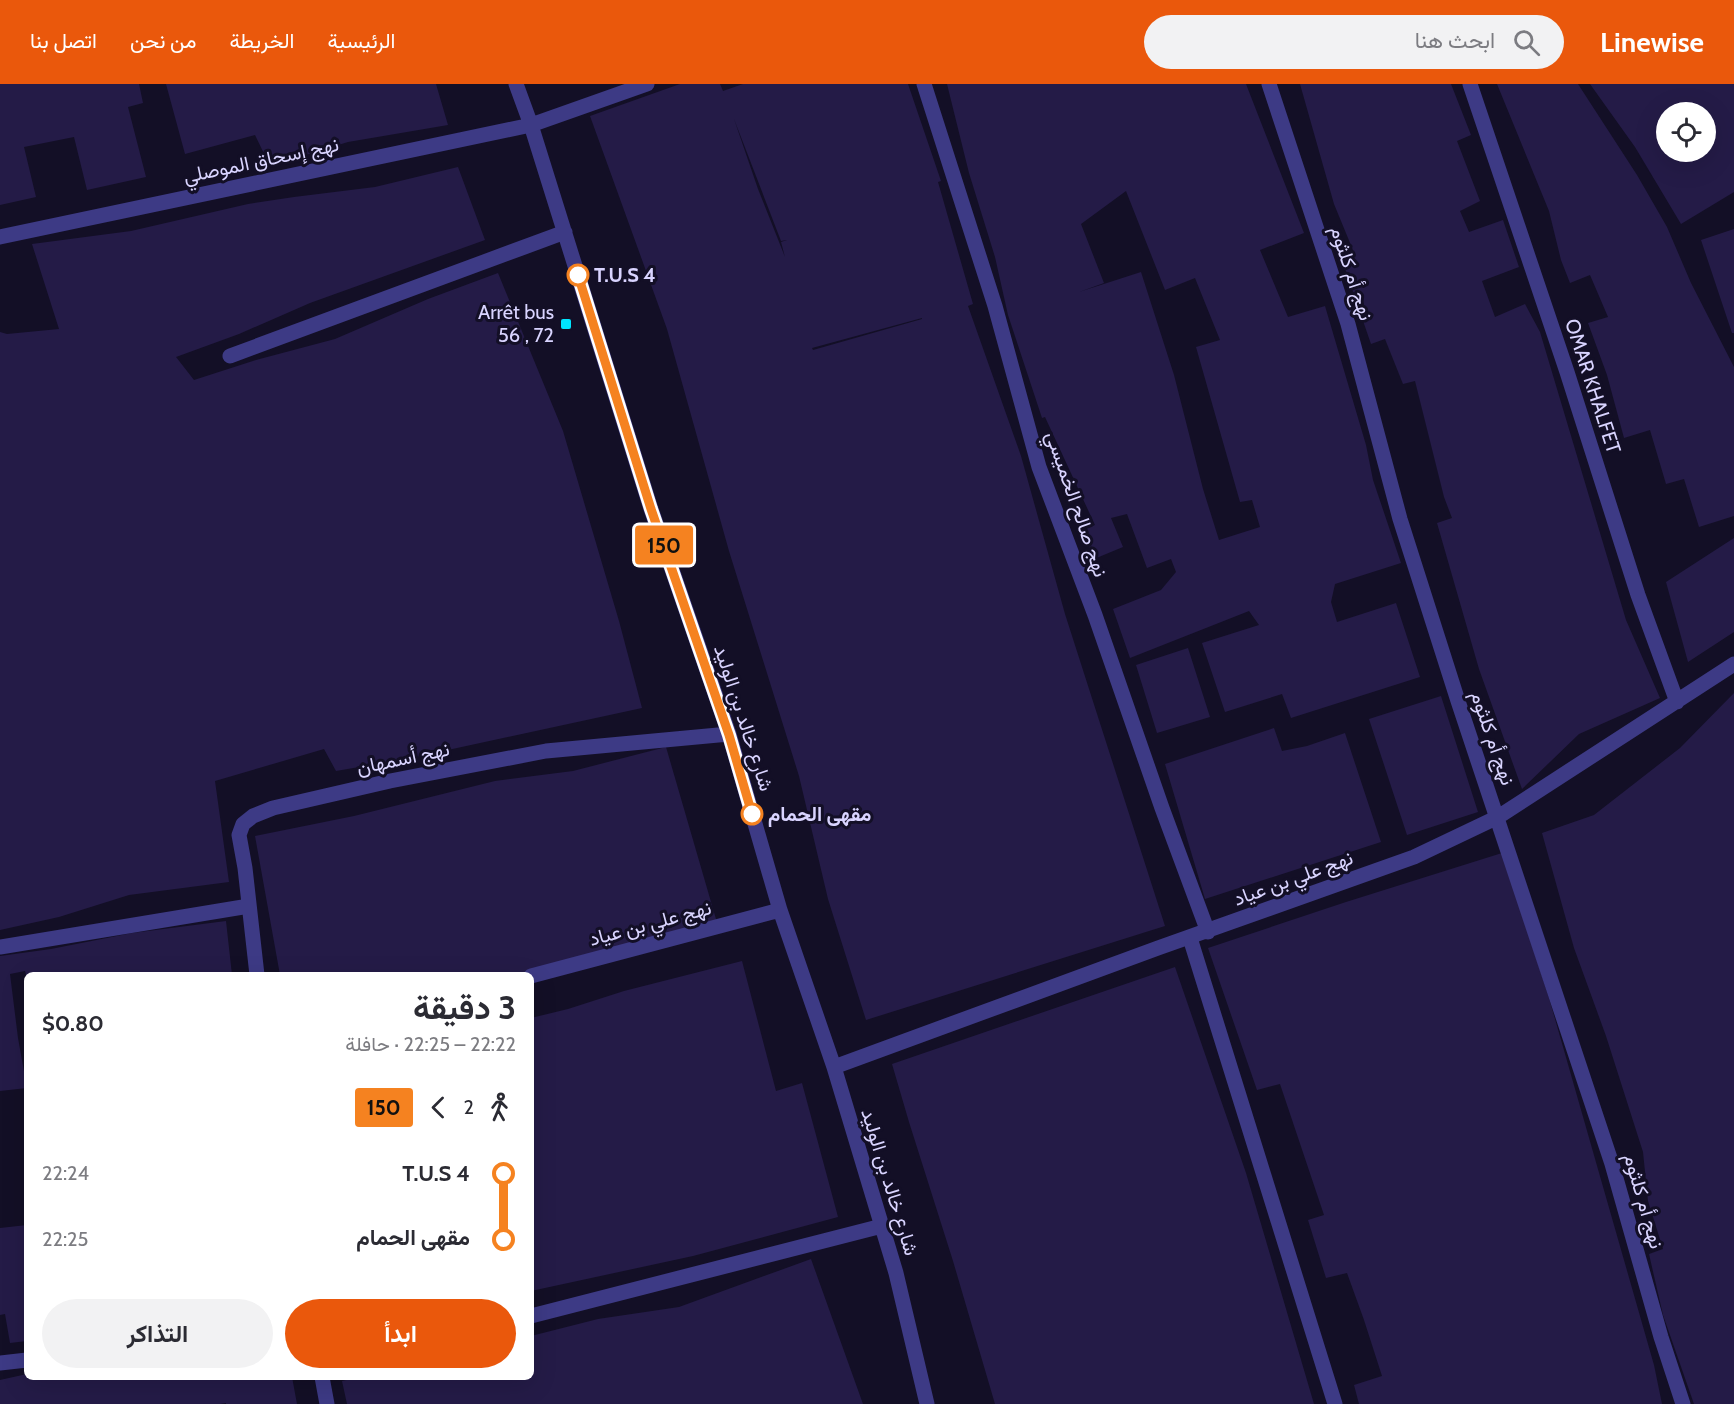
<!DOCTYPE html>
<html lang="ar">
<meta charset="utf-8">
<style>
:root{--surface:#fff;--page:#f2f2f3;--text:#2b2b33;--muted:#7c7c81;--accent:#ea580c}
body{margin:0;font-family:Cabin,Vazirmatn,sans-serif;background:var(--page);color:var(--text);direction:rtl;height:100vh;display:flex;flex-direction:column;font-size:22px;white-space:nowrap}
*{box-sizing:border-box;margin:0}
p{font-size:20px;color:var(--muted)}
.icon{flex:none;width:33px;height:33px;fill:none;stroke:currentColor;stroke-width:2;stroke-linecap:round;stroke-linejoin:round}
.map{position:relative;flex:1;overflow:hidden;direction:ltr}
.side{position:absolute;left:24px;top:888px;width:510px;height:408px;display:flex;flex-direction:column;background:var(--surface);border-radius:9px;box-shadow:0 6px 24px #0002;direction:rtl}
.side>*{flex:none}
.badge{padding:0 12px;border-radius:4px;font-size:21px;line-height:39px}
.controls{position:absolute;left:1656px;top:18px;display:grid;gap:12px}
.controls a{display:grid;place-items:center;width:60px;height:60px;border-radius:50%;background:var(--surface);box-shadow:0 6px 24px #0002;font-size:30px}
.map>.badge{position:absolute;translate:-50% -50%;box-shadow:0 0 0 3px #fff}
.legs{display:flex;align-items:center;gap:9px;height:66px;padding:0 18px;font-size:20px}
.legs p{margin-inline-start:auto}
.head{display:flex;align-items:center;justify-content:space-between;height:102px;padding:0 18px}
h1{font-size:33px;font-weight:700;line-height:45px}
.primary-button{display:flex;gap:12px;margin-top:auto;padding:12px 18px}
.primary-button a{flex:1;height:69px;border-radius:36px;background:var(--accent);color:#fff;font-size:24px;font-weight:700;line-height:69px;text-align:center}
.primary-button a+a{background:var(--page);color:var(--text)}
ul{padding:0 18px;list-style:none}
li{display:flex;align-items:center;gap:21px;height:66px;font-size:22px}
li i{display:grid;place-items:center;width:9px;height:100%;margin:0 8px;background:currentColor}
li i::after{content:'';width:15px;height:15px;margin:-8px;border:4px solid;border-radius:50%;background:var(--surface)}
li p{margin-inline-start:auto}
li:first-child i{background:linear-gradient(#0000 50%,currentColor 0)}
li:last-child i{background:linear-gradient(currentColor 50%,#0000 0)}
header{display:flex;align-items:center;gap:36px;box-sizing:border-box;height:84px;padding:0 30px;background:var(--accent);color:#fff}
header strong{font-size:28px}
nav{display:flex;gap:33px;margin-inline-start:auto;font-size:21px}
.search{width:420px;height:54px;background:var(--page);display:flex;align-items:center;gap:15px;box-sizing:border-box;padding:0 21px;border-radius:33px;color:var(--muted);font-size:22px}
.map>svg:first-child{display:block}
.building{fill:#241b47;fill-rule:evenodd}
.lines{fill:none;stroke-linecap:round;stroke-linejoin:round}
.minor{stroke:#3d3a85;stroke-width:15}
.line-1-casing{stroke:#fff;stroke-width:14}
.line-1{stroke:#f58220;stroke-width:9}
.stop-1-dot{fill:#fff;stroke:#f58220;stroke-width:3}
.poi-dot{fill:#00e5ff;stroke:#130f26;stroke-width:2}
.labels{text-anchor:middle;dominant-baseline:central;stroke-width:6;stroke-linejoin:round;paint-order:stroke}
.street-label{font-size:20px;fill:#d9d4ff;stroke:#130f26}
.stop-label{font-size:20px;font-weight:bold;fill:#d9d4ff;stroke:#130f26;text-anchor:start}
.poi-label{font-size:20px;fill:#d9d4ff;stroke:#130f26;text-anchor:end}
</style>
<header>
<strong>Linewise</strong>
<div class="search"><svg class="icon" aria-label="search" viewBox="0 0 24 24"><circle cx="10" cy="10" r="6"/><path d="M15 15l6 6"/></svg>ابحث هنا</div>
<nav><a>الرئيسية</a><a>الخريطة</a><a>من نحن</a><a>اتصل بنا</a></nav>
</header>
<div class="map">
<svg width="1734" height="1320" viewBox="0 0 1734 1320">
<rect width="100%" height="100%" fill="#130f26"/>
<path class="building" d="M0,0H139L143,19L128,23L146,93L87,106L74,53L24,63L36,113L0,121Z
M166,0H436L448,41L348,58L270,82L255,51L185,70Z
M680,0H720L723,7L743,0H908L941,97L938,98L973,220L968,222L1021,372L1065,530L1165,842L866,936L828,815L799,692L729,467L667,245L590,32ZM734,35L781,157L787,156L781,158L785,173L758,105ZM922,234V235L813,266L812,264Z
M947,0H1246L1304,149L1260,166L1288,233L1325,222L1366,361L1373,396L1401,479L1335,500L1331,518L1337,538L1396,519L1420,593L1291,634L1282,610L1225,628L1202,559L1259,541L1249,527L1130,574L1113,525L1161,506L1176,488L1171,475L1147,484L1127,430L1111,434L1123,463L1094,475L1082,446L1095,441L1045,333L1042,334L1008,231L995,173L969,89ZM1126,107L1165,206L1195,194L1220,256L1196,263L1240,418L1252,416L1260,443L1219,456L1203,405L1174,291L1141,188L1079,208L1104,199L1081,140Z
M1300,0H1451L1471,51L1457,57L1480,117L1460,127L1469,148L1503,136L1519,183L1482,197L1495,233L1525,220L1540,248L1626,536L1660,614L1579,650L1522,705L1479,585L1437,439L1452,434L1444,413L1415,297L1403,300L1385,255L1371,260L1342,176L1355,171L1334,120Z
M1497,0H1578L1637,91L1667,143L1691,199L1734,283V432L1699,443L1684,395L1666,400L1650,346L1624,354L1607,291L1588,239L1608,233L1590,191L1570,199L1561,176L1549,127Z
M1590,0H1734V108L1681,140L1635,63ZM1666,28H1706V68H1666Z
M458,83L485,156L310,219L239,250L176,273L194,296L256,276L335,255L428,215L498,189L563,347L619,537L642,624L411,674L336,687L324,665L215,697L229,798L129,811L59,833L0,846V248L7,250L59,245L32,160L131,147L248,120L294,113L375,103Z
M1734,145V249H1732L1701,156Z
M1734,454V548L1688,578L1666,498Z
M1188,564L1210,633L1157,649L1136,581Z
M1734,609V1320H1694L1663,1231L1649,1170L1663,1165L1648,1117L1643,1068L1606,952L1574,864L1542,749L1594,731L1680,664Z
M1441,612L1478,728L1407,751L1369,635Z
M1274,644L1282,667L1307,662L1345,649L1381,758L1205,815L1165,680Z
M666,663L718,842L529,891H280L255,752L354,732L495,697L573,687Z
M1502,769L1549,914L1654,1281L1662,1320H1359L1354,1301L1382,1292L1364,1236L1347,1189L1326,1194L1308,1136L1324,1131L1280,1000L1257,1006L1208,864L1346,818Z
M226,837L232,891H26L25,887L10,890L18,954L27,1004L0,1007V872L51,865L132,849Z
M742,877L776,1007L802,999L838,1133L693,1172L531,1207V934L568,925L624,907Z
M1175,883L1246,1089L1314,1320H995L953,1177L909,1038L892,980Z
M27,1141V1257L10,1259L5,1230L0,1231V1144Z
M811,1175L863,1320H347L342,1297L359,1293H531V1252L598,1235L679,1223Z
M27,1290V1293H292L297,1320H226V1319L220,1320H0V1296Z"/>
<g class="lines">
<path class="minor" d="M516,0L531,41L651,425L729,650L780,826L834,983L896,1189L927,1320
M924,0L995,222L1039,383L1095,531L1162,724L1208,848
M1269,0L1348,240L1400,435L1458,617L1612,1080L1661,1253L1683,1320
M1470,0L1567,288L1638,511L1677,618
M0,153L531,41L647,0
M230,272L565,148
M1190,854L1335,1320
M0,863L249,822
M257,891L245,784L239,751L243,740L253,732L273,724L390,697L546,667L729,650
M531,892L780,826
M834,983L1158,864L1414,773L1498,733L1734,580
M531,1232L882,1142
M0,1279L27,1276
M322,1293L327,1320"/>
</g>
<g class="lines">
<g class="line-1-casing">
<path id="line-1" d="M578,191L651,425L729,651L752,730"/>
</g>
<use href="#line-1" class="line-1"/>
</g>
<g class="stop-1-dot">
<circle cx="578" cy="191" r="10"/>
<circle cx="752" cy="730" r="10"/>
</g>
<rect class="poi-dot" x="560" y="234" width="12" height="12" rx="3"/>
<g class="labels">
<g class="street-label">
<text transform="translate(261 76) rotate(-12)">نهج إسحاق الموصلي</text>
<text transform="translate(1352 189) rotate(72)">نهج أم كلثوم</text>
<text transform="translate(1593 302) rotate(72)">OMAR KHALFET</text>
<text transform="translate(1077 420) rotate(71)">نهج صالح الخميسي</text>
<text transform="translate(744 634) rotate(72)">شارع خالد بن الوليد</text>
<text transform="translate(1493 654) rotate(71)">نهج أم كلثوم</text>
<text transform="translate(403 674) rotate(-12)">نهج أسمهان</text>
<text transform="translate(1293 794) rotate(-20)">نهج علي بن عياد</text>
<text transform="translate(650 839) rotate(-15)">نهج علي بن عياد</text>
<text transform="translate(890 1098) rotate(73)">شارع خالد بن الوليد</text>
<text transform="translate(1644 1117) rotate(74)">نهج أم كلثوم</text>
</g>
<g class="stop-label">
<text x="594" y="191">T.U.S 4</text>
<text x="768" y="730">مقهى الحمام</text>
</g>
<g class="poi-label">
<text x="554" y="228">Arrêt bus<tspan x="554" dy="23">56 , 72</tspan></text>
</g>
</g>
</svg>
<div class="controls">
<a><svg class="icon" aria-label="locate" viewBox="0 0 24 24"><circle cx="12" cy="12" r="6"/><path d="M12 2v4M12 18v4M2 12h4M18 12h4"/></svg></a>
</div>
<b class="badge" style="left:664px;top:461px;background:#f58220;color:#111">150</b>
<section class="side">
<div class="head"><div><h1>3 دقيقة</h1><p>22:22 – 22:25 · حافلة</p></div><b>$0.80</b></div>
<div class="legs"><svg class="icon" aria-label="walk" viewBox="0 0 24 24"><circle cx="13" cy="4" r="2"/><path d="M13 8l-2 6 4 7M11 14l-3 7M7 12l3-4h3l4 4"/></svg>2<svg class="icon" aria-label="back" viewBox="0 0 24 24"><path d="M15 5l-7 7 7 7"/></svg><b class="badge" style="background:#f58220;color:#111">150</b></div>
<ul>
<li><i style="color:#f58220"></i><b>T.U.S 4</b><p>22:24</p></li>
<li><i style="color:#f58220"></i><b>مقهى الحمام</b><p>22:25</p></li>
</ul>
<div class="primary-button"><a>ابدأ</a><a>التذاكر</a></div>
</section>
</div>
